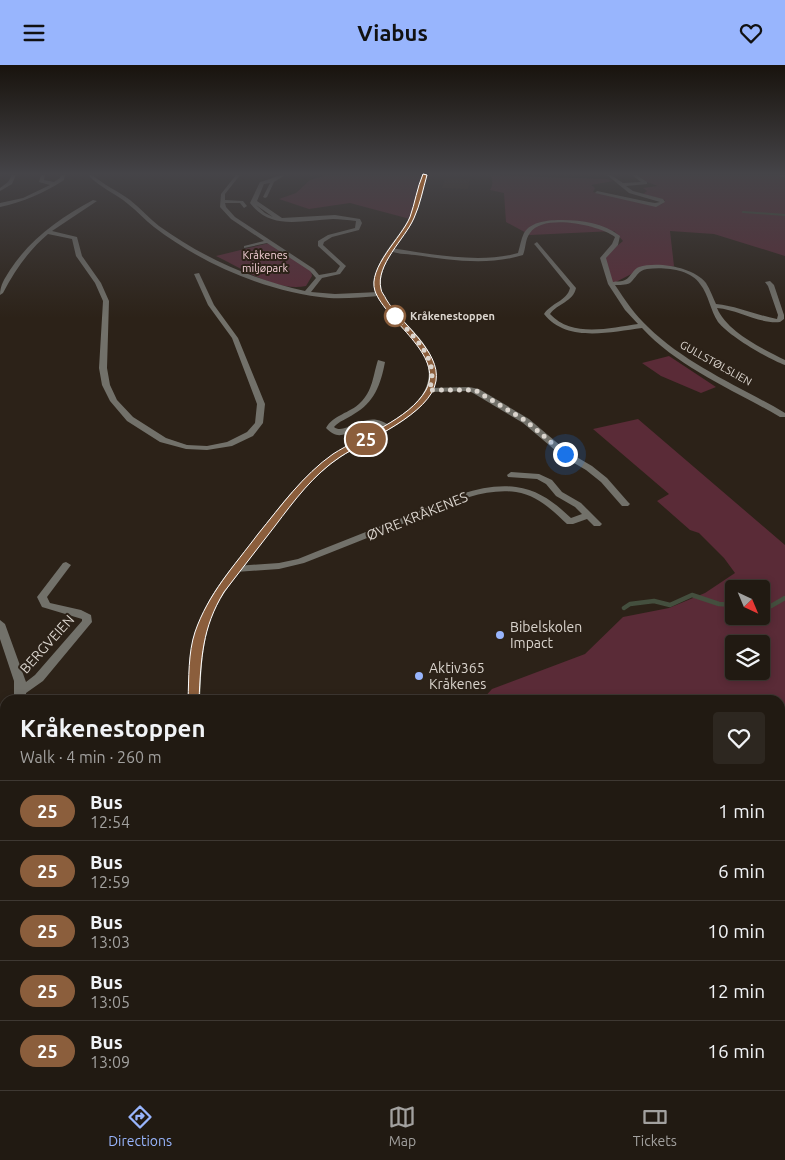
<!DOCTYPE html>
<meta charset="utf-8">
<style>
:root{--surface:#211a12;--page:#2d2720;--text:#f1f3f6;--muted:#a2a19f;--line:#3e3832;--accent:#98b5fd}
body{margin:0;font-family:Ubuntu,sans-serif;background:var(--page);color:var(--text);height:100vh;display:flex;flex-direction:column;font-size:19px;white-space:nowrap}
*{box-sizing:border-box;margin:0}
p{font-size:16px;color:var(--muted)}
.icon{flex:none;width:28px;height:28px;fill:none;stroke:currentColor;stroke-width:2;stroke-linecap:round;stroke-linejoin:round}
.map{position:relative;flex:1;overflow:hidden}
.panel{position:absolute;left:0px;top:630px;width:785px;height:395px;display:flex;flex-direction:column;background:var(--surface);border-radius:15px 15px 0 0;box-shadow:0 2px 8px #0003,0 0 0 1px var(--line)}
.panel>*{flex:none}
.badge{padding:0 10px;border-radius:16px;font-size:18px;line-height:32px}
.needle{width:32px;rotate:136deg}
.buttons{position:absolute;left:725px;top:515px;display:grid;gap:10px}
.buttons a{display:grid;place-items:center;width:45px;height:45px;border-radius:5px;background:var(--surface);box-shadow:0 2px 8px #0003,0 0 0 1px var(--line);font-size:25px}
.you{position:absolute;width:25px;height:25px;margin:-12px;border:4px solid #fff;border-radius:50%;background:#1a73e8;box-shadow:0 0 0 8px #1a73e833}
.map>.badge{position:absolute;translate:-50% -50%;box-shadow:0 0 0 2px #fff}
.round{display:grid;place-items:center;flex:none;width:52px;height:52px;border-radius:5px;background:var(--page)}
.head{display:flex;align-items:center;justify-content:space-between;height:85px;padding:0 20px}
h1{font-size:24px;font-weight:600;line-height:38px}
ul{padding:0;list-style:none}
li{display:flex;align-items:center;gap:15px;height:60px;padding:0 20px;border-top:1px solid var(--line)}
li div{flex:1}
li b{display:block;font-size:19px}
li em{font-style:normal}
li .badge{min-width:55px;font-weight:700;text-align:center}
header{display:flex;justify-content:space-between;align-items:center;height:65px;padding:0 20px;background:var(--accent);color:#111;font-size:22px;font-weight:600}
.dock{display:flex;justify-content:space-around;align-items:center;height:70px;border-top:1px solid var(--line);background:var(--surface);font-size:14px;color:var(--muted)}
.dock a{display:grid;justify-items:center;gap:2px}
.dock .current{color:var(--accent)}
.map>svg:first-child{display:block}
.built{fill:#382a1a}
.green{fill:#5a2b37;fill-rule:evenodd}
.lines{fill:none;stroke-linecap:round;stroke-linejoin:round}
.stream-far2{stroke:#444f3e;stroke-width:2}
.stream-far1{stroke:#444f3e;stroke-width:4.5}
.stream{stroke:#444f3e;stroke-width:5.5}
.minor{fill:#72716a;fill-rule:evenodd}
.secondary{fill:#9e9d92;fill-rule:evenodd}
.line{fill:#8b5e3c;stroke:#fff}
.walk{stroke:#dbd5ce;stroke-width:5;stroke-dasharray:0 9}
.stop-dot{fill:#fff;stroke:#8b5e3c;stroke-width:2.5}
.poi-dot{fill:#98b5fd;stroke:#2c2218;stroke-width:2}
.labels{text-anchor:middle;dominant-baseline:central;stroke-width:4;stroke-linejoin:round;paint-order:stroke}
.far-park-label{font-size:11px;fill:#f5d0d7;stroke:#2c2218}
.far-stop-label{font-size:11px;font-weight:bold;fill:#dbd5ce;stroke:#2c2218;text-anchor:start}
.far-street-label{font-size:11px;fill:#dbd5ce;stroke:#2c2218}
.street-label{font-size:14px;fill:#dbd5ce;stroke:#2c2218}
.poi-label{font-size:14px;fill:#dbd5ce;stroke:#2c2218;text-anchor:start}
</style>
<header><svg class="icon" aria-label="menu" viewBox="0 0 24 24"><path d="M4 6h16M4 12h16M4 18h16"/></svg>Viabus<svg class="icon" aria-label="heart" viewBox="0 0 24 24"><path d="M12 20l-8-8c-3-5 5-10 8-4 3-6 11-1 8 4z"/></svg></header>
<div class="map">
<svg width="785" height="1025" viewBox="0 0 785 1025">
<rect width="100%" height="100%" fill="#2c2218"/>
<path class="built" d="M445,113L470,114L468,124L442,123Z"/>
<path class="green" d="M326,110H427L410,154L350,138L309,144L279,134L296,128L310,115Z
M486,110L607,114L613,116L591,120L595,123L593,127L654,141L662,139L665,135L643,129L647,126L643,123L658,121L647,117L638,110H778L785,112V191L714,169L670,166L674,201L643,203L612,219L604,192L623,176L614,166L530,170L506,157L504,128L490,125C493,120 493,117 491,111Z
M269,178L311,205L312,211L306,221C276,227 243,204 216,191Z
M669,291L716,322L701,328L661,311L642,298Z
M638,354L785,480V1025H368L372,1020H780V635H482L492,624L585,589L623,552L669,543L705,528L735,508L724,493L699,468L690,465L657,436L669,429L593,364ZM734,524H761V551H734ZM734,579H761V606H734Z
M5,951V1020H138V1025H0V952Z"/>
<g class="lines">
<path class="stream-far2" d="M743,147L785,150"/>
<path class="stream-far1" d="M761,542L771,541L785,533
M624,543L630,539L654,536L670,540L692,530L719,539L734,540"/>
<path class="stream" d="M0,795L5,796"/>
<path class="minor" d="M12,110H16L12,119L0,126V123L8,117Z
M41,110H45L44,115L54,117L60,113L61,110H65L64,115C44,128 23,137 0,142V138L23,133L50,120L39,117Z
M88,110H92C104,120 118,126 130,135C140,143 149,153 159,161C202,192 253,215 305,226L316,213L310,206L267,178L244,183V181L264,176L231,154L220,142L221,129L236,110H240L225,129V135L243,136L247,141L244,143L240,138H225L226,142L235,152L314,204L319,210L336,207L340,201L318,181V176L328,170L355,163L356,156C348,155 340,154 333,154C302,155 271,166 250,138L260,117C269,115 277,110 285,110L274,117L267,132L265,133L263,132L270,118L264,119L257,136L282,153L335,150L360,154L362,158L359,165L332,172L324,177L323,180L346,201L340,209L322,213L311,227L335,229L379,227L382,229L379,231C363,232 346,234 329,233C269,228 202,199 154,162C145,155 137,146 128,139C115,128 99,122 88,110ZM256,140L273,152L265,148Z
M607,110H611L623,118L641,117L632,110H637L647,117V119L626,121L633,126L663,134L665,137L656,142L595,128L597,126L649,137L655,138L660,137L629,128Z
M779,110H785V112L779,111Z
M93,135L97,136L52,166L77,172L82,191L101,218L109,236L107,303L110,320L117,335L133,352L166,373L187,380L207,381L227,377L247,367L255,358L257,339L232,273L208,240L194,209L199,208L214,240L238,273L265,339L263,358L253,371L232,381L207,385L186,384L160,377L127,356L110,336L102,320L99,303L103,236L95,218L76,191L72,174L48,169C29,185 15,205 3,228L0,230C0,220 5,213 10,205C31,173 60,153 93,135Z
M562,155C583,155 603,158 620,171L618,180L606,193L613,217C616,216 622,217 625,215C631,212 633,204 639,202C657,196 694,202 706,218C710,224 713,233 716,239C737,241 756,250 777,254L778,250L768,221L765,217L770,216L774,220L784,250V254L780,257C759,259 739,245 717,243C727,267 763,284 785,295V300C768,294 729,271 718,257C710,245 709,230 700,219C690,204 664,202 647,204C638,205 636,213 630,218C626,220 619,220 615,220C625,235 635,250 648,262C687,300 739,321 785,348V352H780C734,325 679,303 642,263C610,267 567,278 544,249C551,238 567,236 570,223L535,180L534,179L537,177L576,223C573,237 558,238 550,249C572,273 610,263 638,259L625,245L608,219L600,193L612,179L615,172C599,160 543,148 530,168C525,174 526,183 523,190C488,201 450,195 415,190C406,189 395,189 388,185L391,183C430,189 480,199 518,188C520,181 521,174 524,168C531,156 550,155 562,155Z
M378,295L385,297C381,319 374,338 354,349C347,354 339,356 334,362C346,372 367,341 391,362L387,364C380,362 374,358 367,359C351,362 342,380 326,363C333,350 350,348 360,338C373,326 373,310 378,295Z
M469,322L479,324L529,354L568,387L592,401L607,413L628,437L630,439L628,441H622L601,417L586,405L562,391L523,358L473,328L469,326L429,327L425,325L429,323Z
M511,407L539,409L552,415L562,427L581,438L602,459L600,461H594L587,454L573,459H567C552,445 537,430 516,427C479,422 441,443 407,457C373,471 339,484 304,498L279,504L236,507L231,504L236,501L279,498L298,494C333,480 367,466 402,453C437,439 477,417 516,422C539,425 555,438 571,453L582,449L575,442L556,431L546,419L537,414L508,412L507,410Z
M66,497L71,500L47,532L50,538L81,545L91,550L92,557L43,616L26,628V635H14V616L0,574V555L5,559L26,617L35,610L82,556V554L42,542L37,532L63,498Z
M0,702L5,703V713L0,712Z
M0,914H5V930H0Z
M112,1020H128L129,1025H113Z"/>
<path class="secondary" d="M423,110H427C423,124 421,140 414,153C404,176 374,200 382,228C384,236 392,243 397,249C416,269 446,295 432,326C418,355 367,375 341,392C306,415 280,453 255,487C239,508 221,528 211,553C202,579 201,607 200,635H188C190,607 191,579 201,553C211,526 231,504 249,481C274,449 300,411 336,388C360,373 412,352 425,325C441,292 403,266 385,243C382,238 377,233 375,227C369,198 398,176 409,153C416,140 419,124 423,110Z
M0,840H5V854H0Z"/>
</g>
<linearGradient id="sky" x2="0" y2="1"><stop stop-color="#18130d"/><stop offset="0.43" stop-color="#454448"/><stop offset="1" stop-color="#454448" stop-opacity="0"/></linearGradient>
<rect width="785" height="253" fill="url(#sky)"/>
<path class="line" d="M423,109L427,110C423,124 420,140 414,153C405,174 375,200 381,224C381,227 385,231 386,234C400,258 441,286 436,316C431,349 366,375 340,392C313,410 294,436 275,461C258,483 241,505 224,527C202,563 201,594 199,635L194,639L190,638L188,635C189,613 188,588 195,567C208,529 234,501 258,469C281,441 303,410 333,389C361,371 409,355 426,325C445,290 386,256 375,226C367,203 402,172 410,152C415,138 417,123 423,109Z"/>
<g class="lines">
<path class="walk" d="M395,251C414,273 441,294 429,325H475L526,356L565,389"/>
</g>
<circle class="stop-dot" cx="395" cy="251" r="10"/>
<g class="poi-dot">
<circle cx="500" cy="570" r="5"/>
<circle cx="419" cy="611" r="5"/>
</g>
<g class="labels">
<g class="far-park-label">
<text x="265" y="190">Kråkenes<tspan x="265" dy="13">miljøpark</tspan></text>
</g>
<g class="far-stop-label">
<text x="410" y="251">Kråkenestoppen</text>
</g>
<g class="far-street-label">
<text transform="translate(716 298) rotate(29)">GULLSTØLSLIEN</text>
</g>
<g class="street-label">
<text transform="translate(417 451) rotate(-22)">ØVRE KRÅKENES</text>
<text transform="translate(47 579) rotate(-48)">BERGVEIEN</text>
</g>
<g class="poi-label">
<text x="510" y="562">Bibelskolen<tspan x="510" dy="16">Impact</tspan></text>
<text x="429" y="603">Aktiv365<tspan x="429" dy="16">Kråkenes</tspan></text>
</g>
</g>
</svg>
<div class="buttons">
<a><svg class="needle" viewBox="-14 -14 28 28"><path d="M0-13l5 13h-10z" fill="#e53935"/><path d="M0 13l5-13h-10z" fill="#a2a19f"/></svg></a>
<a><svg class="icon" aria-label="layers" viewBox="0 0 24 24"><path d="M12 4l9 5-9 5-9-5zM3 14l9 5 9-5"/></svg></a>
</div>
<div class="you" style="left:565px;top:389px"></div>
<b class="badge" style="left:366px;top:374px;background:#8b5e3c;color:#fff">25</b>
<section class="panel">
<div class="head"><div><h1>Kråkenestoppen</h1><p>Walk · 4 min · 260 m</p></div><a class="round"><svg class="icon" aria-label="heart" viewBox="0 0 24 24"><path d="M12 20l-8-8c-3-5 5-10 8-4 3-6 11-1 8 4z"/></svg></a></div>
<ul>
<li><span class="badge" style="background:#8b5e3c;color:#fff">25</span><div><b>Bus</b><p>12:54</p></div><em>1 min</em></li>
<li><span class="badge" style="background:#8b5e3c;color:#fff">25</span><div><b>Bus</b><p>12:59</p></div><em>6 min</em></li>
<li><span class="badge" style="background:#8b5e3c;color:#fff">25</span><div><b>Bus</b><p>13:03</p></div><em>10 min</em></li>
<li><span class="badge" style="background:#8b5e3c;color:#fff">25</span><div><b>Bus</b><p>13:05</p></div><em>12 min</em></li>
<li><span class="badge" style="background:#8b5e3c;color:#fff">25</span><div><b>Bus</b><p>13:09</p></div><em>16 min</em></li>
</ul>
</section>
</div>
<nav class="dock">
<a class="current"><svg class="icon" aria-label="directions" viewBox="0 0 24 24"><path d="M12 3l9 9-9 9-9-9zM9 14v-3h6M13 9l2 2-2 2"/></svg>Directions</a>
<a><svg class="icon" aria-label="map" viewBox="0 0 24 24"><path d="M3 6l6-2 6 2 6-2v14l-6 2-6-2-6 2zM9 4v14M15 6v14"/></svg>Map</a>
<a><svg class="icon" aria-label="tickets" viewBox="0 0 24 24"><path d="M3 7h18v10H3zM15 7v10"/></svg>Tickets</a>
</nav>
